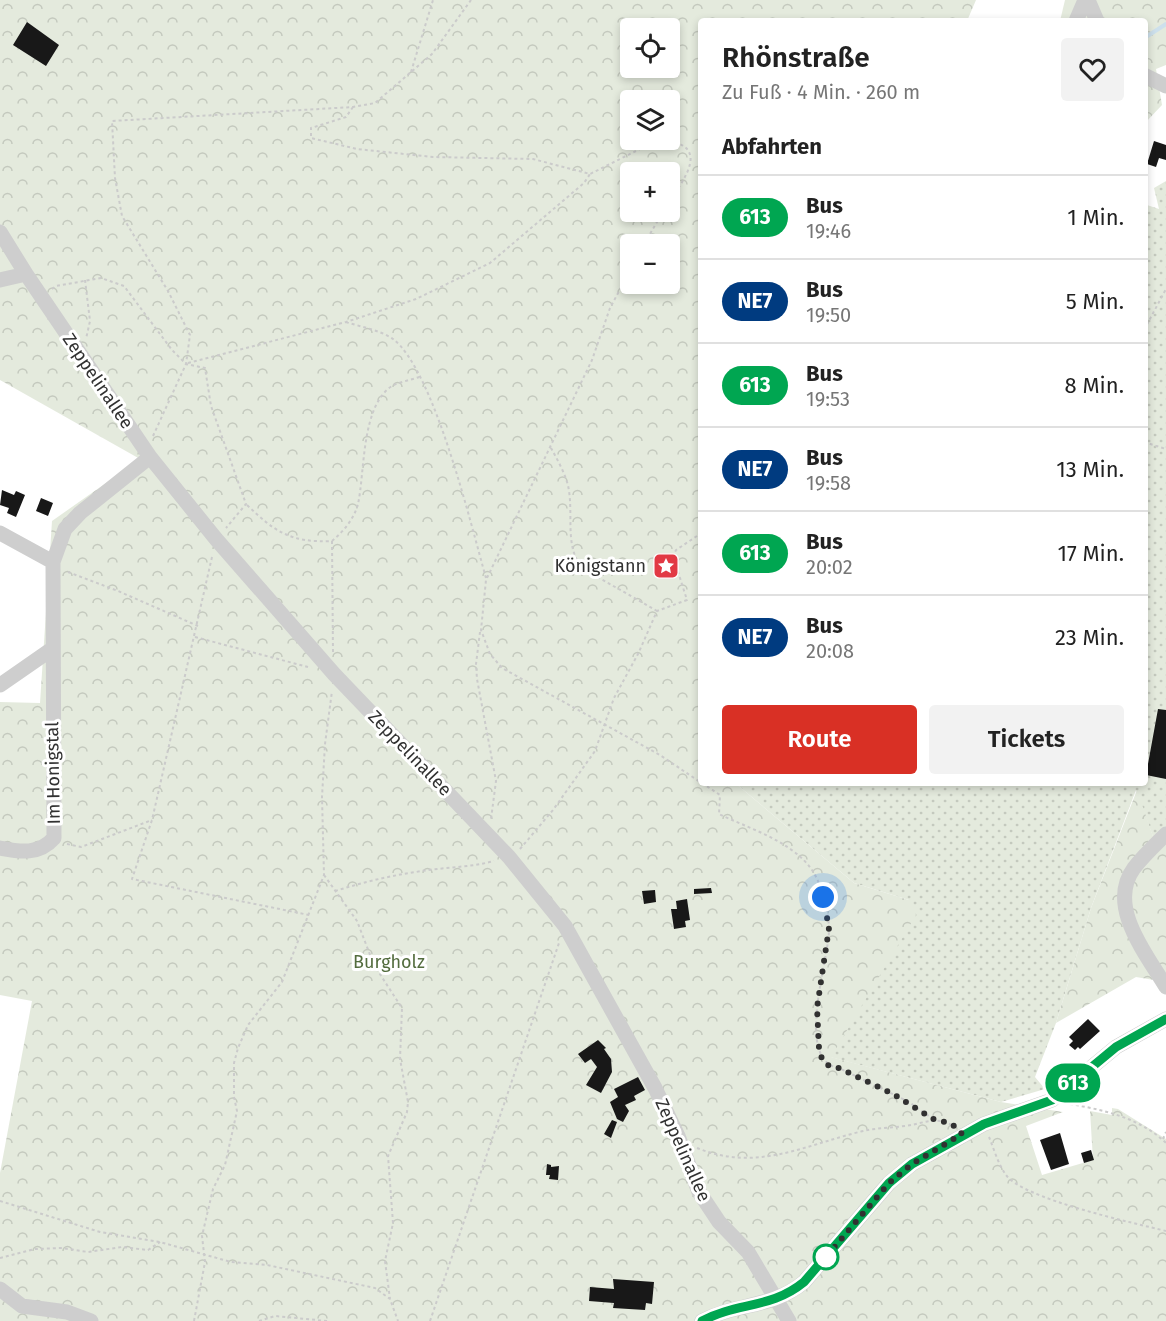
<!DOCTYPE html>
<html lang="de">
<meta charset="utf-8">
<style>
:root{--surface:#fff;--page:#f2f2f2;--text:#222;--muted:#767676;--line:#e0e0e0;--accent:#d93025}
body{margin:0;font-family:"Fira Sans",sans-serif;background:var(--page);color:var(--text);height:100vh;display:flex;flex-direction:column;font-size:22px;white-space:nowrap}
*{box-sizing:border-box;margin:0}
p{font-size:20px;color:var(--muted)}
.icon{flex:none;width:33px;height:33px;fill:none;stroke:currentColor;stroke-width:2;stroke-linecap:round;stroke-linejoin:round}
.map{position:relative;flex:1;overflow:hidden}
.panel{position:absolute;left:698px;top:18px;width:450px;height:768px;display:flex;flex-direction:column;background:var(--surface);border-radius:6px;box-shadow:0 3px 9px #0003}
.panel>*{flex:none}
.badge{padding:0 12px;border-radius:20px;font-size:21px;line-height:39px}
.tools{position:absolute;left:620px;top:18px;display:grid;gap:12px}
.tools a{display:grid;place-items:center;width:60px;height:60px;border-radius:6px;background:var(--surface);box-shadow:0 3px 9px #0003;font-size:30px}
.you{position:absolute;width:30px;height:30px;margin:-15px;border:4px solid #fff;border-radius:50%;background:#1a73e8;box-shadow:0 0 0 9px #1a73e833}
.map>.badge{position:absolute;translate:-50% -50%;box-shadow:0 0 0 3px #fff}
h2{padding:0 24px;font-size:22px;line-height:54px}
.round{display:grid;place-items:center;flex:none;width:63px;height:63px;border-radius:6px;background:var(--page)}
.summary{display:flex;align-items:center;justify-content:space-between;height:102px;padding:0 24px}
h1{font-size:28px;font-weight:600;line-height:45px}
.primary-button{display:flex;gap:12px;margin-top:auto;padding:12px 24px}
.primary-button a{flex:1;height:69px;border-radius:6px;background:var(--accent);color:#fff;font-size:24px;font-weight:600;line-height:69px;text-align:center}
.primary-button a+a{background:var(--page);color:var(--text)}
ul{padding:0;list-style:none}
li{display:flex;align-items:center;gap:18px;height:84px;padding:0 24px;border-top:2px solid var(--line)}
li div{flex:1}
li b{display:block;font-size:22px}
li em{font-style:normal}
li .badge{min-width:66px;font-weight:700;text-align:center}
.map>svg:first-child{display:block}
.grass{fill:url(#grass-dots)}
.forest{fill:url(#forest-crowns);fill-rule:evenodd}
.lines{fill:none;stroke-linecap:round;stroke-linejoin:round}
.stream{stroke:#cde0ec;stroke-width:4}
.building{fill:#181818}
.path{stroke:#cbcbcb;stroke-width:2;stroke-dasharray:3 3;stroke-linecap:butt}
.minor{stroke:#cecece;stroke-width:15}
.line-casing{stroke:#fff;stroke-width:14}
.line{stroke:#00a651;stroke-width:9}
.walk{stroke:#313131;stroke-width:6;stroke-dasharray:0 10.8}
.stop-dot{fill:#fff;stroke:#00a651;stroke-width:3}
.labels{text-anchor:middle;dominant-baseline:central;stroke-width:6;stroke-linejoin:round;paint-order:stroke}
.street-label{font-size:18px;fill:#313131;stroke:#fff}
.poi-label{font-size:18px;fill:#313131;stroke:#fff;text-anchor:end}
.park-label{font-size:18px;fill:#546d3f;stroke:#fff}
</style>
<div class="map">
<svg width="1166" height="1321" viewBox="0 0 1166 1321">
<defs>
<pattern id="grass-dots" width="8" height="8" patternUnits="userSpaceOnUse" patternTransform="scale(1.5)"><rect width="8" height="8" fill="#e4eadd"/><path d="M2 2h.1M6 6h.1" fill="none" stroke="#c4c9be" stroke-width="1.8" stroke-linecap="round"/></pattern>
<pattern id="forest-crowns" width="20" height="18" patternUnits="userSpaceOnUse" patternTransform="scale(1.5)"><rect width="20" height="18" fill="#e4eadd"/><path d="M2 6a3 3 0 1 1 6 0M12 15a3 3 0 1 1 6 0" fill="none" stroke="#c4c9be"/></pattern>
</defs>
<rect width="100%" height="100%" fill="#fff"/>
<path class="grass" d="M1166,181V839L1156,845L1136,790L1091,908L1056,1023L1035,1077L1045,1089L1001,1102L830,1057L909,900L854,883L735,783H1144V204L1159,209L1154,188Z"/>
<path class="forest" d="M0,0H976L967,21H700V783H735L854,883L909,900L916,915L831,1057L1001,1102L1063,1112L1026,1126L1042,1175L1093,1160L1090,1111L1112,1115V1108L1118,1109L1166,1139V1321H0V1173L32,1001L0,995V702L40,703L52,521L140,459L0,380ZM630,28H669V68H630ZM630,100H669V140H630ZM630,172H669V212H630ZM630,244H669V284H630Z
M1065,0H1166V65L1156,69L1162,105L1145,123L1144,21H1060Z
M1137,790L1156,845L1166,839V982L1136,977L1056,1023L1091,908Z"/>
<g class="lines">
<path class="stream" d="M1146,37L1166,24"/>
</g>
<path class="building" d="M27,22L59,45L46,66L13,45Z
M1154,141L1166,145V160L1159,158L1156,167L1147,164Z
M2,490L14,495L16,491L25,495L16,517L7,513L9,508L0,505Z
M41,498L53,503L48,516L36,511Z
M1158,709L1166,710V779L1146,775Z
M711,888L712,893L694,894V889Z
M655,890L656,902L644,904L642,891Z
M687,899L690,920L685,921L686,927L674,929L671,909H677L676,901Z
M1088,1019L1100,1031L1080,1049L1078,1047L1075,1050L1069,1045L1073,1041L1069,1037Z
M598,1040L606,1048L604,1049L611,1059L612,1072L601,1093L586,1085L597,1067L591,1059L585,1063L578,1054Z
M638,1077L645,1090L634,1096L636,1100L625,1105L629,1111L623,1122L617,1119L610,1102L618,1097L614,1089Z
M612,1120L617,1122L611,1138L604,1134Z
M1060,1133L1069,1164L1051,1170L1040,1140Z
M1091,1150L1094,1160L1084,1163L1081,1153Z
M547,1164L551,1165V1167L559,1166L558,1180L549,1179L550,1175H546Z
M613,1279L654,1282L652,1304L646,1303L645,1310L613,1308L614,1303L589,1301L590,1287L614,1289Z"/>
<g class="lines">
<path class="path" d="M411,72L433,0
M353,107L346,117L311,128V138L357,149L433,157L533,159L590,174L658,140
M663,140C711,145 685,178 669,202
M644,244L663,212
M630,271L610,308L592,360L486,580L481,630L490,654L502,668L660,755L700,782
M85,280L90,321L86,339
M52,289L56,286L101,278L124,286L172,350L186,364L205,368L211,406L246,504L226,528
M346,322C361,327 380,330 393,339C434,370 471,525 486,578
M1144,330L1166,289
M188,363L346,322L416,299L490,263L584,183L590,174
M153,436L186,364L190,335L168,291L122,216L115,178L112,121L353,107L375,103L432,54L471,0
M1144,442L1166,449
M551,448C558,461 567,476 569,491C573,517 565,547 582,568L657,611
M247,505C275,532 291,543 332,541C343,532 354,519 358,504C365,472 361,406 392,386C399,382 411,380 419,377
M332,541L333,653
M212,557L152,820L132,879L309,915
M68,572L118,591L198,626
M480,632L476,664L477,679L496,781L491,819
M195,637L308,667
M702,783L720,795L719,814C748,828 788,840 809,866C821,880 829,912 829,930C829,960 794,1061 839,1068L909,1102L933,1119
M67,844L81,847L152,820
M520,849L553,810L595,751L614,698L638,654L657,611L687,600L673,556L676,550L700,534
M324,875L357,921L374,965L402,1008L400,1059L408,1102L407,1112L388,1156L393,1223L385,1261L390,1299
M335,891C361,883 388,876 416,872C442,867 468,868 494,861
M1070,1104C1104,1110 1140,1118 1166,1143
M989,1137C994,1149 998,1164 1006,1175C1023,1199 1134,1223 1166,1231
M1163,1139L1166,1132
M697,1148C756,1172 803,1146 859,1132C874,1128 889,1128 905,1126C922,1124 937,1115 953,1126
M0,1201L100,1232L160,1242L231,1262L267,1265L375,1288L390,1299L398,1321
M0,1258L35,1249L62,1248L88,1252L122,1247L148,1250L160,1242
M194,1321L205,1262L202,1236L213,1189L225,1165L237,1111L234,1097V1063L238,1048L248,1025L282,982L324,875L322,797L325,744L332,691
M259,1321L275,1316L327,1321
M430,1321L559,943"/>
<path class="minor" d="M1088,0L1097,21
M1076,21L1085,0
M1144,75L1166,86
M0,232L26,274L150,457L216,539L334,674L509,857L565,926L655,1088L678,1136L699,1192L719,1222L748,1252L789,1321
M0,280L26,274
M0,533L53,562
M0,685L52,649
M1166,834C1155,845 1143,856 1134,868C1106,906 1147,955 1166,987
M0,848C21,852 39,855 54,838L53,562L65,529L80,513L150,457
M0,1289L22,1306L67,1312L91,1321
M702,1321C738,1302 771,1309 804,1282L889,1183L912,1164L984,1124L1052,1100L1116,1047L1166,1019"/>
</g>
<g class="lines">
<g class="line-casing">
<path id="line" d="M702,1321C738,1302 771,1309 804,1282L889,1183L912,1164L984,1124L1052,1100L1116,1047L1166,1019"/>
</g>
<use href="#line" class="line"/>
<path class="walk" d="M823,897L829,928L817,1008L819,1048L822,1059L829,1066L839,1068L893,1094L933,1119L952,1124L962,1134L912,1164L889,1183L826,1257"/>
</g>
<defs>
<g id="sight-square" transform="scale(1.35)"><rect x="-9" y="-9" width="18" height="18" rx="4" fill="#e23944" stroke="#fff"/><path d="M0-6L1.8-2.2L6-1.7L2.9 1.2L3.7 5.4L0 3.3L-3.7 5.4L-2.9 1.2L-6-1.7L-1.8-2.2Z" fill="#fff"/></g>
</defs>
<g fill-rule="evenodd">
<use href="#sight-square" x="666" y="566"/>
</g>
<circle class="stop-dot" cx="826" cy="1257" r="12"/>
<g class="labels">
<g class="street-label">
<text transform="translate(98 381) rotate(56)">Zeppelinallee</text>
<text transform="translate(410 753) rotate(46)">Zeppelinallee</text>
<text transform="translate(53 773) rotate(-91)">Im Honigstal</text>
<text transform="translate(683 1150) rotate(66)">Zeppelinallee</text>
</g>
<g class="poi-label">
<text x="646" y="566">Königstann</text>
</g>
<g class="park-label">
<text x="389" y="962">Burgholz</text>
</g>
</g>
</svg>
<div class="tools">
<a><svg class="icon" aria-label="locate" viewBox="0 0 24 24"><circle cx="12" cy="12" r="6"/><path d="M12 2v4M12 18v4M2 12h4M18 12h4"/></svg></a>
<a><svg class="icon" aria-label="layers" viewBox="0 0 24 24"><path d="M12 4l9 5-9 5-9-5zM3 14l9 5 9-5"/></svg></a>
<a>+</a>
<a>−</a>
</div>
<div class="you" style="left:823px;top:897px"></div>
<b class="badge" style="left:1073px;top:1083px;background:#00a651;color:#fff">613</b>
<section class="panel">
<div class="summary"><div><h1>Rhönstraße</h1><p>Zu Fuß · 4 Min. · 260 m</p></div><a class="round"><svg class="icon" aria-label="heart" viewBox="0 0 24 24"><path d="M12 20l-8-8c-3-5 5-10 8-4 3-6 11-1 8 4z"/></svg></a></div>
<h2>Abfahrten</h2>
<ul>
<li><span class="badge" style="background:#00a651;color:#fff">613</span><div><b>Bus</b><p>19:46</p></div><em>1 Min.</em></li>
<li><span class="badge" style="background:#003b80;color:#fff">NE7</span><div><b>Bus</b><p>19:50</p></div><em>5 Min.</em></li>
<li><span class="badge" style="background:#00a651;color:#fff">613</span><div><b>Bus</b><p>19:53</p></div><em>8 Min.</em></li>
<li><span class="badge" style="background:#003b80;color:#fff">NE7</span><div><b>Bus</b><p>19:58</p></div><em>13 Min.</em></li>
<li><span class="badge" style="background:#00a651;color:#fff">613</span><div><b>Bus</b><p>20:02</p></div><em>17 Min.</em></li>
<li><span class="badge" style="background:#003b80;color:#fff">NE7</span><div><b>Bus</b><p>20:08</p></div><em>23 Min.</em></li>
</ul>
<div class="primary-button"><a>Route</a><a>Tickets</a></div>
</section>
</div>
